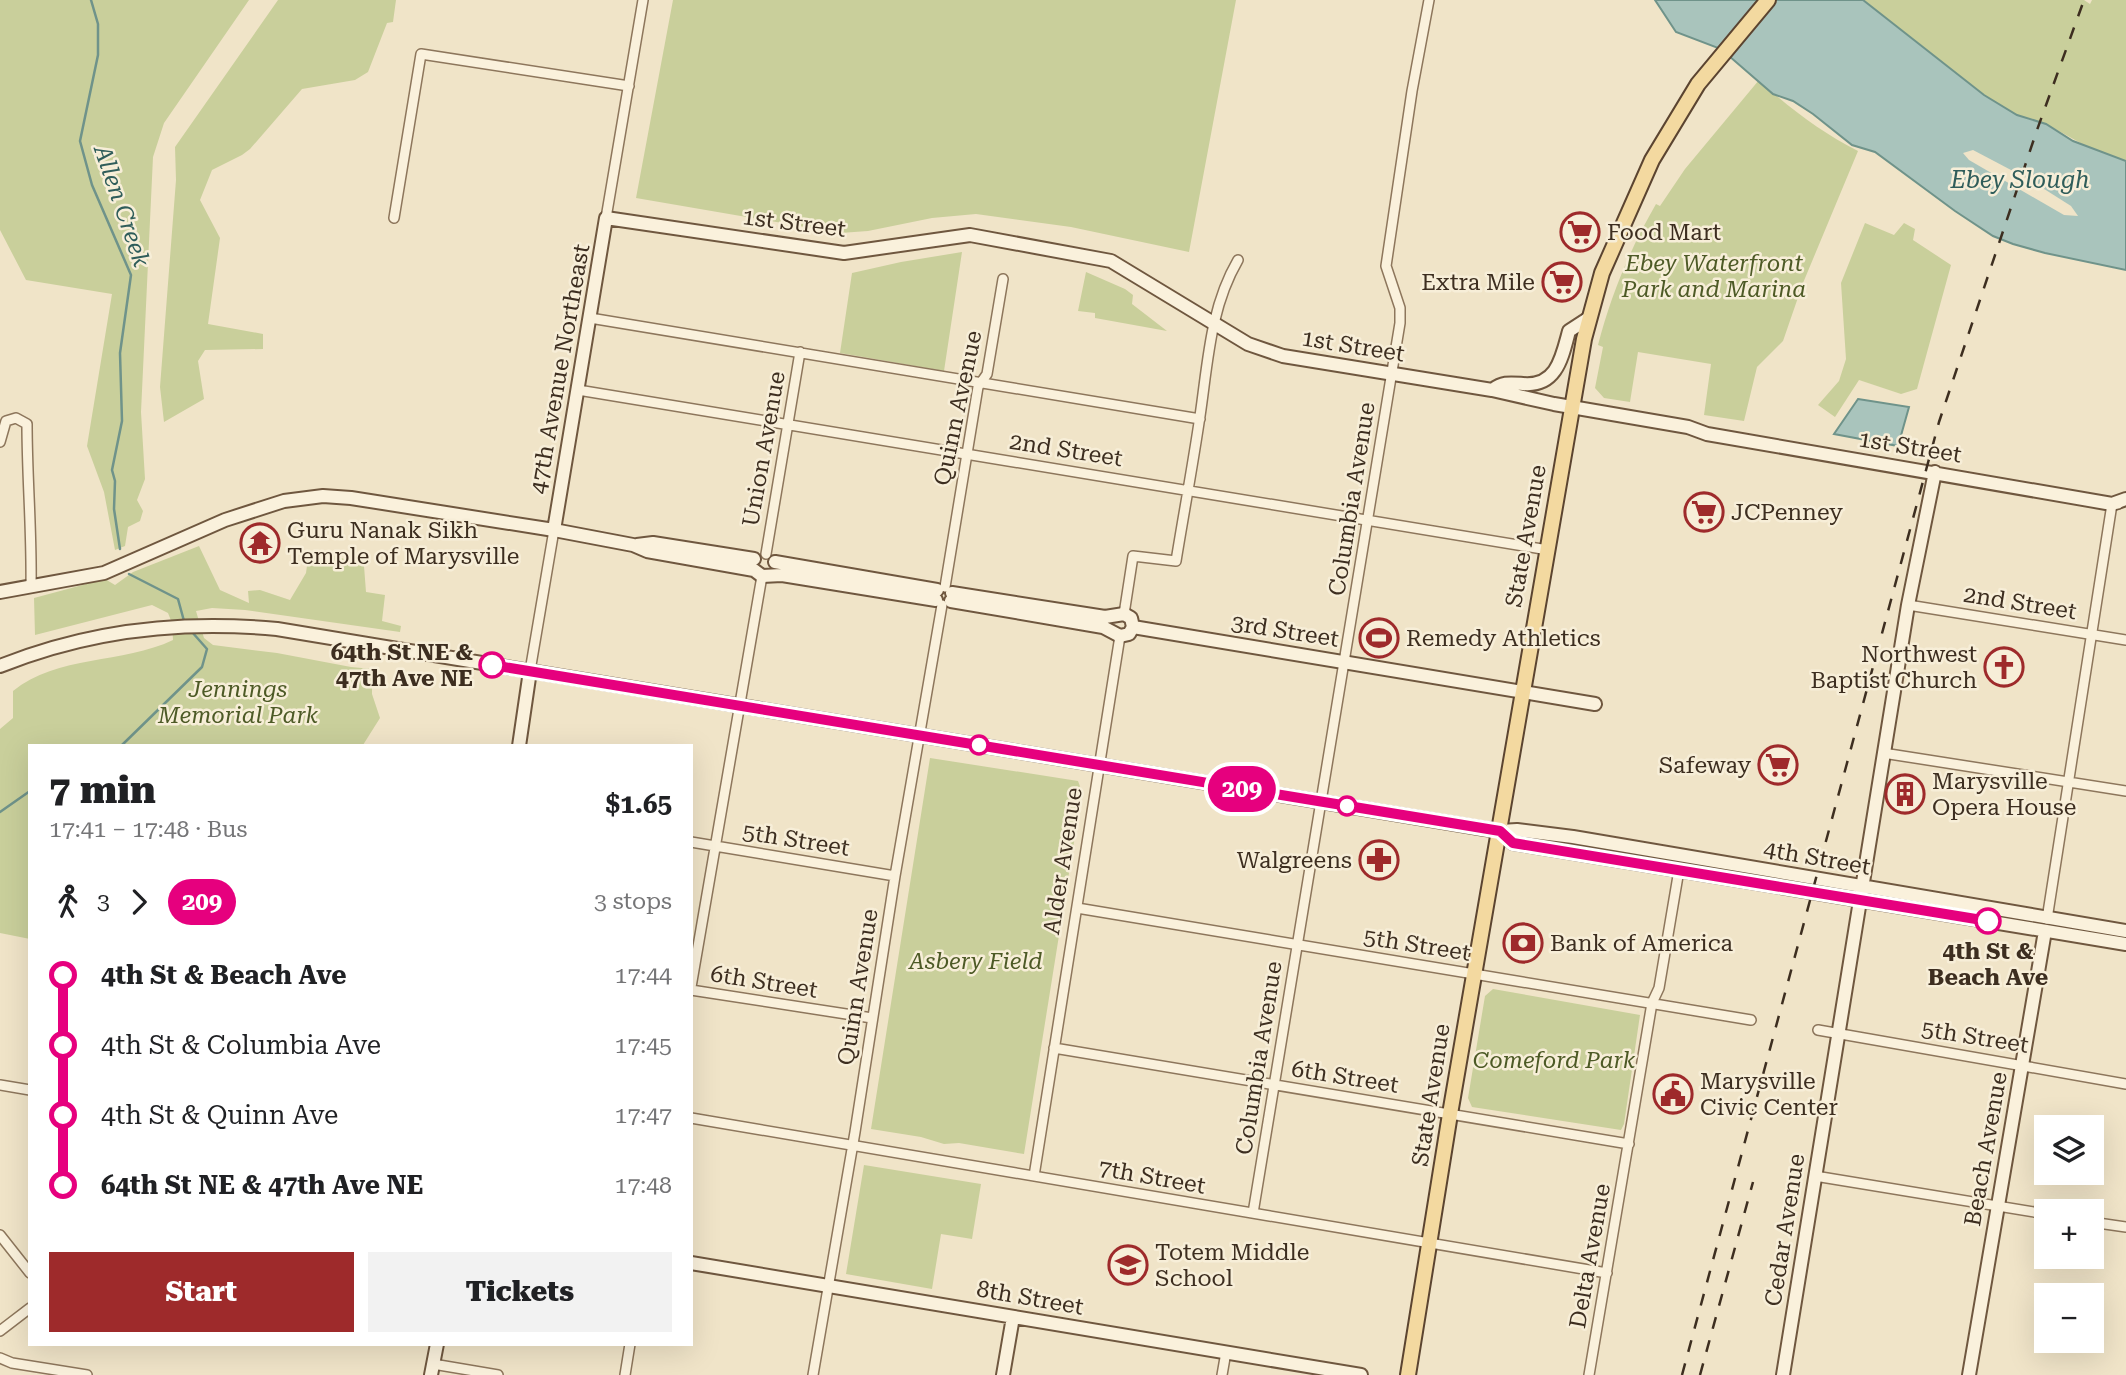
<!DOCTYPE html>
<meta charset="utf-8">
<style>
:root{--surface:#fff;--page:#f2f2f2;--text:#202124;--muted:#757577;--accent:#9e2a2b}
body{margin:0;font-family:"Roboto Serif",serif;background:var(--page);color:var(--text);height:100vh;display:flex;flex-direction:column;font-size:26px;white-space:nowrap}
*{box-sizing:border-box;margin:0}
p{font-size:23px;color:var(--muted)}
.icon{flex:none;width:38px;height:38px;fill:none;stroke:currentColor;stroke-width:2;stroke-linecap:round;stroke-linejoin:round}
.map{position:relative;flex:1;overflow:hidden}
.sheet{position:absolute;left:28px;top:744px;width:665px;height:602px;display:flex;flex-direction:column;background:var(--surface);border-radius:0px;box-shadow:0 7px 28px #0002}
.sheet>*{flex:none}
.badge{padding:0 14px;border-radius:23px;font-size:24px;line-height:46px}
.tools{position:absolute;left:2034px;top:1115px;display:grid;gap:14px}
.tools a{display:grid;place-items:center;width:70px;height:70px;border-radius:0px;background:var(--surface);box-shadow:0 7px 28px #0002;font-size:35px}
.map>.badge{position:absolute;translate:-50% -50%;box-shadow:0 0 0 4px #fff}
.legs{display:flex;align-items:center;gap:10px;height:77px;padding:0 21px;font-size:23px}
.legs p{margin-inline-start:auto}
.overview{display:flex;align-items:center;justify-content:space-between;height:119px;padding:0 21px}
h1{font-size:38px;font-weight:800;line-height:52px}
.cta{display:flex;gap:14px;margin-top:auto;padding:14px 21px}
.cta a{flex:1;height:80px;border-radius:0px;background:var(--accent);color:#fff;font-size:28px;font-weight:800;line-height:80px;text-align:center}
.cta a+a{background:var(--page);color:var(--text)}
ul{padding:0 21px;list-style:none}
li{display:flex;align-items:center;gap:24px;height:70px;font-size:26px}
li i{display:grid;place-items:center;width:10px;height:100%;margin:0 9px;background:currentColor}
li i::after{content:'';width:18px;height:18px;margin:-9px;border:5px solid;border-radius:50%;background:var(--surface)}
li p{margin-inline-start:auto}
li:first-child i{background:linear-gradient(#0000 50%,currentColor 0)}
li:last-child i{background:linear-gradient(currentColor 50%,#0000 0)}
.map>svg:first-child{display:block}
.green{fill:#c9cf9b}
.water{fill:#a9c4bc;stroke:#6f938a;stroke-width:2}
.pier{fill:#f0e4c8}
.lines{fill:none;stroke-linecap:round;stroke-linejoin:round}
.stream{stroke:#6f938a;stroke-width:2.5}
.street-casing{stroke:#8d765c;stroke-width:12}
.secondary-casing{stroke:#6f573f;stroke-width:16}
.primary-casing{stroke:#5b4430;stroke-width:18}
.street{stroke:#faf1dc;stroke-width:9}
.secondary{stroke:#faf1dc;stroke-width:12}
.primary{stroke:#f3d9a0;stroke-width:14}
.rail{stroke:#3d2e20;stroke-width:2.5;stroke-dasharray:12 12;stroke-linecap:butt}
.line-1-casing{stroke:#fff;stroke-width:16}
.line-1{stroke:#e6007e;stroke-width:10}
.stop-1-dot{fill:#fff;stroke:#e6007e;stroke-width:3.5}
.labels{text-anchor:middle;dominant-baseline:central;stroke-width:5;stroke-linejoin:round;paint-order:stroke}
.street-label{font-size:23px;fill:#3d2e20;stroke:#f7eed8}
.poi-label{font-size:23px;fill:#3d2e20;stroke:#f7eed8;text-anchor:start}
.park-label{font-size:23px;font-style:italic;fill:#4d5a26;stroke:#f7eed8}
.stop-label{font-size:23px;font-weight:bold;fill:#3d2e20;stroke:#f7eed8;text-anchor:end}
.water-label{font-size:24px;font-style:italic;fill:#2f5d5a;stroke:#f7eed8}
</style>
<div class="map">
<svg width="2126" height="1375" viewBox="0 0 2126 1375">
<rect width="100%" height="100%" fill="#f0e4c8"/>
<path class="green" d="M0,0H249L164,123L153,157L141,412L145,479L137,500L143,511L140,521L128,527L125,546L115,550L104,492L87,446L112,294L26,280L0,230Z
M278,0H396L393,22L387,23L368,72L355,80L302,89L250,149L242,155L212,170L200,200L220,238L208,324L263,334V349L205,350L198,361L204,399L164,422L160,387L176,180L175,147Z
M673,0H1236L1189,252L1071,227L976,214L932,218L868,231L840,233L636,198Z
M1863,0H2084L2090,4L2092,0H2126V168L2046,124L2017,115L1984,95Z
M1759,80C1789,108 1821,132 1858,151L1803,283L1783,341L1757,367L1744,421L1704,415L1711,364L1638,352L1630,402L1604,398L1595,388L1603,347L1598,345C1611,295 1630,249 1656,204L1660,206L1685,169Z
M1865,223L1894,235L1904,223L1915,229L1913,240L1951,265L1917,389L1901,394L1859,380L1835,417L1818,405L1839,381L1846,359L1841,283Z
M962,252L944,371L840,353L852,273L901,262Z
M1086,272L1125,289L1133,295L1132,304L1167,331L1095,318V313L1078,311Z
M199,546L220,590L249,603L248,591L260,590L290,600L306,573L309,551L330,554L364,566L366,592L385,595L382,621L401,626L400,632L245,610L212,608L196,611L204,638L213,645L277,653L351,667L372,669V694L380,718L363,745L30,746V939L0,933V729L13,718V691C57,655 123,664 173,640L172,623L168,613L152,605L35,635L34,598L105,579L115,585L133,572Z
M930,758L1078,781L1082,792L1024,1154L959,1143L944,1144L921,1137L871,1129Z
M1493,989L1640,1015L1624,1124L1621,1130L1472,1107L1468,1098L1485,996Z
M864,1165L981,1184L972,1239L941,1234L932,1289L846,1274Z"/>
<path class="water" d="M1655,0H1863L1984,95L2017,115L2046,124L2073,141L2126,161V270L2045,253L2013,244L1993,236L1955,211L1875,152L1852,145L1813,114L1793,101L1773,94L1721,49L1676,32Z
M1858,399L1909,407L1898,446L1834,434Z"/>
<path class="pier" d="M1973,150L2030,180L2071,206L2078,216L2064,215L1969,160L1963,153Z"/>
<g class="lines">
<path class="stream" d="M91,0L98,24V55L80,141L92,185L131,275L120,353L122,421L112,470L115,481L114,509L120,549
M129,574L178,599L184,621
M121,746L202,667L207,649L192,632
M0,812L30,791"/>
<g class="street-casing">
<path id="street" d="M394,218L421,54L629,86
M606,218L643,0
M590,318L1200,419
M578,390L1548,550
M0,442L6,421L16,418L27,424C27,478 32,532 31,587
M766,554L800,352
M945,587L978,387L987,374L1003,279
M1908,605L2126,640
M1124,614L1133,556L1176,561C1184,512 1193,464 1200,416C1208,362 1210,308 1238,260
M530,671L554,530
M1883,753L2126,791
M691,842L895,876
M1077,908L1751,1020
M2047,919L2112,504H2118
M691,987L762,576
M691,990L872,1018
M1818,1030L2126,1084
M1054,1048L1629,1144
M0,1085L30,1090
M691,1118L1607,1273
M1034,1176L1120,636
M1815,1176L2046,1214
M1253,1213L1400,323V308L1386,266L1412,91L1429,0
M2091,1222L2126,1227
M0,1235L30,1273
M0,1331L30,1308
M0,1358L12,1363L87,1375
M433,1364L498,1375
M625,1375L630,1344
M813,1375L855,1132L895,876L942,605
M1222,1375L1226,1352
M1589,1375L1652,1003L1659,988L1679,870"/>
</g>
<g class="secondary-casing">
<path id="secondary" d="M1492,390C1503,382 1509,383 1523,384C1557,387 1562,357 1569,331L1589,318
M554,530L606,218L844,253L970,235L1111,261L1248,344L1283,356L1492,390L1554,404L1688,427L1707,434L2112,504L2126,499
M637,545L653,543L754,559
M775,562L937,590
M0,592L104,573L225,520L284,501L323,496L351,498L554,530L633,545L647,551L754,570L762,576L782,575L936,600
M952,593L1105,617L1124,614L1131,618L1133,627
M951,601L1103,627L1120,636L1129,634L1133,627
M1133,627L1595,704
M0,666C89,630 182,620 277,629L1485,829L1500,831L1517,830L1573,837L2126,931
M519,746L530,671
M1500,831L1513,843L2126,944
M691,1263L1361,1375
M431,1375L437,1344
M1003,1375L1013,1317
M1783,1375L1908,605L1935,472
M1969,1375L2045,931"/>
</g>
<g class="primary-casing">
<path id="primary" d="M1408,1375L1450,1114L1584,339L1602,273L1652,160L1698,84L1768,0"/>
</g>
<use href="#street" class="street"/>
<use href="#secondary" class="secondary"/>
<use href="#primary" class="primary"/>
<path class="rail" d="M1682,1375L1939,422L2037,130L2084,0
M1700,1375L1753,1182"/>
</g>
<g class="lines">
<g class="line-1-casing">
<path id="line-1" d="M492,665L1500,831L1513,843L1988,921"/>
</g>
<use href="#line-1" class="line-1"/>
</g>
<defs>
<g id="supermarket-ring" transform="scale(2.0125)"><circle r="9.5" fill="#f7eed8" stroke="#9e2a2b" stroke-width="1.5"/><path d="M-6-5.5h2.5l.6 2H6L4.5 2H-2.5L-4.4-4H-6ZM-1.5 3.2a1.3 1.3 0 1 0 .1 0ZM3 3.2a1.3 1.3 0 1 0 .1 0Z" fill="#9e2a2b"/></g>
<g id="temple-ring" transform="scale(2.0125)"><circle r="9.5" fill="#f7eed8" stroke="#9e2a2b" stroke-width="1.5"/><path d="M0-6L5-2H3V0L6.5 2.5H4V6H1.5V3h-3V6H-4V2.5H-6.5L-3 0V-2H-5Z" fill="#9e2a2b"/></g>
<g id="stadium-ring" transform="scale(2.0125)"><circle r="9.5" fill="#f7eed8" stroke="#9e2a2b" stroke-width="1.5"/><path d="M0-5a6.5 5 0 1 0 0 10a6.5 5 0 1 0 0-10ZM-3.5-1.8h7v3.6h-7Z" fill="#9e2a2b"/></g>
<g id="church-ring" transform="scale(2.0125)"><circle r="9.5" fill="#f7eed8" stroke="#9e2a2b" stroke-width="1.5"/><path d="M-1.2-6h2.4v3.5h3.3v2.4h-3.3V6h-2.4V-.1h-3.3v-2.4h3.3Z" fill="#9e2a2b"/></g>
<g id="building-ring" transform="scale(2.0125)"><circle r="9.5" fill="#f7eed8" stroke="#9e2a2b" stroke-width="1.5"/><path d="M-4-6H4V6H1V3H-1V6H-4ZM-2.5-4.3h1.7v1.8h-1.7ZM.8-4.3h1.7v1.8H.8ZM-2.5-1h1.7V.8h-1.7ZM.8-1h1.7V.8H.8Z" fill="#9e2a2b"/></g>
<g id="pharmacy-ring" transform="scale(2.0125)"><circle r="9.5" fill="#f7eed8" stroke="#9e2a2b" stroke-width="1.5"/><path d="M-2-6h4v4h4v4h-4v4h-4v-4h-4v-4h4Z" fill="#9e2a2b"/></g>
<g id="bank-ring" transform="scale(2.0125)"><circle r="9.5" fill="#f7eed8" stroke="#9e2a2b" stroke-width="1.5"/><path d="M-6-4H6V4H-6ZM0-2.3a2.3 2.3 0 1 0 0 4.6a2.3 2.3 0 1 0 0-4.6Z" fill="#9e2a2b"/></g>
<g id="civic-ring" transform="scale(2.0125)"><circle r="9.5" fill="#f7eed8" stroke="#9e2a2b" stroke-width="1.5"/><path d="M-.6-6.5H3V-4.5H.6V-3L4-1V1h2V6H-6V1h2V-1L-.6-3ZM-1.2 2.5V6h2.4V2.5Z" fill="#9e2a2b"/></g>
<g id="school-ring" transform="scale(2.0125)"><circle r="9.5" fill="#f7eed8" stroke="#9e2a2b" stroke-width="1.5"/><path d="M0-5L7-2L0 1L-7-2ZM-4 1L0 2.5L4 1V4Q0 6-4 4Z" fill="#9e2a2b"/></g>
</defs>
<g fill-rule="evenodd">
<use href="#supermarket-ring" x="1580" y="232"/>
<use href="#supermarket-ring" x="1562" y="282"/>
<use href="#supermarket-ring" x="1704" y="512"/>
<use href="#temple-ring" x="260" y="543"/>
<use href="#stadium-ring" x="1379" y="638"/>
<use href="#church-ring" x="2004" y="667"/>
<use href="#supermarket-ring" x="1778" y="765"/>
<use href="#building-ring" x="1905" y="794"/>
<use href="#pharmacy-ring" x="1379" y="860"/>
<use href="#bank-ring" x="1523" y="943"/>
<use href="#civic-ring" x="1673" y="1094"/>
<use href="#school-ring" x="1128" y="1265"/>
</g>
<g class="stop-1-dot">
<circle cx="492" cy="665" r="12"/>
<circle cx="979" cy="745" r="9"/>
<circle cx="1347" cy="806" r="9"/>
<circle cx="1988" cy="921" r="12"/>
</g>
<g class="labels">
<g class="street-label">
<text transform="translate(794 223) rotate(7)">1st Street</text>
<text transform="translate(1353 346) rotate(9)">1st Street</text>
<text transform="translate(560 369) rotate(-80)">47th Avenue Northeast</text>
<text transform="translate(958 408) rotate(-78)">Quinn Avenue</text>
<text transform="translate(1910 447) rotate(9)">1st Street</text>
<text transform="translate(764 449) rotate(-80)">Union Avenue</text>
<text transform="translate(1066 450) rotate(9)">2nd Street</text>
<text transform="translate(1352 499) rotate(-81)">Columbia Avenue</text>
<text transform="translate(1526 536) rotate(-80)">State Avenue</text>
<text transform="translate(2020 603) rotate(9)">2nd Street</text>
<text transform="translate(1285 631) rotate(9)">3rd Street</text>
<text transform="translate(796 840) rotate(9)">5th Street</text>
<text transform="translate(1817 858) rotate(10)">4th Street</text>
<text transform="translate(1063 861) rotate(-81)">Alder Avenue</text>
<text transform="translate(1417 945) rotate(9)">5th Street</text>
<text transform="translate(764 982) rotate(9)">6th Street</text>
<text transform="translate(858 987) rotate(-81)">Quinn Avenue</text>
<text transform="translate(1975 1037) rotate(9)">5th Street</text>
<text transform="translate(1259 1058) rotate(-81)">Columbia Avenue</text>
<text transform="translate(1345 1077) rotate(9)">6th Street</text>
<text transform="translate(1431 1095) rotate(-81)">State Avenue</text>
<text transform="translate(1986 1149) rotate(-80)">Beach Avenue</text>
<text transform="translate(1152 1177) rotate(10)">7th Street</text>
<text transform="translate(1785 1230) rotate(-81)">Cedar Avenue</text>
<text transform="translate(1590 1256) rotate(-80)">Delta Avenue</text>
<text transform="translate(1030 1298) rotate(10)">8th Street</text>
</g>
<g class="poi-label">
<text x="1607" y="232">Food Mart</text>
<text x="1535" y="282" text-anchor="end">Extra Mile</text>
<text x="1731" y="512">JCPenney</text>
<text x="287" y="530">Guru Nanak Sikh<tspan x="287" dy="26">Temple of Marysville</tspan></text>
<text x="1406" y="638">Remedy Athletics</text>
<text x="1977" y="654" text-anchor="end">Northwest<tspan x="1977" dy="26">Baptist Church</tspan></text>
<text x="1751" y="765" text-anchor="end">Safeway</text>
<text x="1932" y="781">Marysville<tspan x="1932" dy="26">Opera House</tspan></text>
<text x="1352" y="860" text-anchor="end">Walgreens</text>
<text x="1550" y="943">Bank of America</text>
<text x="1700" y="1081">Marysville<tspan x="1700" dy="26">Civic Center</tspan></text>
<text x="1155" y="1252">Totem Middle<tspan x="1155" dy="26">School</tspan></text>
</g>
<g class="park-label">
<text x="1714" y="263">Ebey Waterfront<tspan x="1714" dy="26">Park and Marina</tspan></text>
<text x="238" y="689">Jennings<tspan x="238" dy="26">Memorial Park</tspan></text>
<text x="976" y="961">Asbery Field</text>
<text x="1554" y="1060">Comeford Park</text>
</g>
<g class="stop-label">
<text x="473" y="652">64th St NE &amp;<tspan x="473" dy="26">47th Ave NE</tspan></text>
<text x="1988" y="951" text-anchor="middle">4th St &amp;<tspan x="1988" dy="26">Beach Ave</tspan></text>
</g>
<g class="water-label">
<text x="2020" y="180">Ebey Slough</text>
<text transform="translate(122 206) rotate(71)">Allen Creek</text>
</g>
</g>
</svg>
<div class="tools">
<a><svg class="icon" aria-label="layers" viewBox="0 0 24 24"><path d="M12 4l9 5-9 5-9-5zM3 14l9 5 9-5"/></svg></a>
<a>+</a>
<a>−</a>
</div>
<b class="badge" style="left:1242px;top:789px;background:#e6007e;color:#fff">209</b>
<section class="sheet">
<div class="overview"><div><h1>7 min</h1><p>17:41 – 17:48 · Bus</p></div><b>$1.65</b></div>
<div class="legs"><svg class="icon" aria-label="walk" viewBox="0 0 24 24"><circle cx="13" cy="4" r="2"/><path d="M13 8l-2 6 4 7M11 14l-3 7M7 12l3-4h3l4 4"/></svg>3<svg class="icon" aria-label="forward" viewBox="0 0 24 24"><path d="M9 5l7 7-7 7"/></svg><b class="badge" style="background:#e6007e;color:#fff">209</b><p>3 stops</p></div>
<ul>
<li><i style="color:#e6007e"></i><b>4th St &amp; Beach Ave</b><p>17:44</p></li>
<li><i style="color:#e6007e"></i><span>4th St &amp; Columbia Ave</span><p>17:45</p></li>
<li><i style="color:#e6007e"></i><span>4th St &amp; Quinn Ave</span><p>17:47</p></li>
<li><i style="color:#e6007e"></i><b>64th St NE &amp; 47th Ave NE</b><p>17:48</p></li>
</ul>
<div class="cta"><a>Start</a><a>Tickets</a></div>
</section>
</div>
